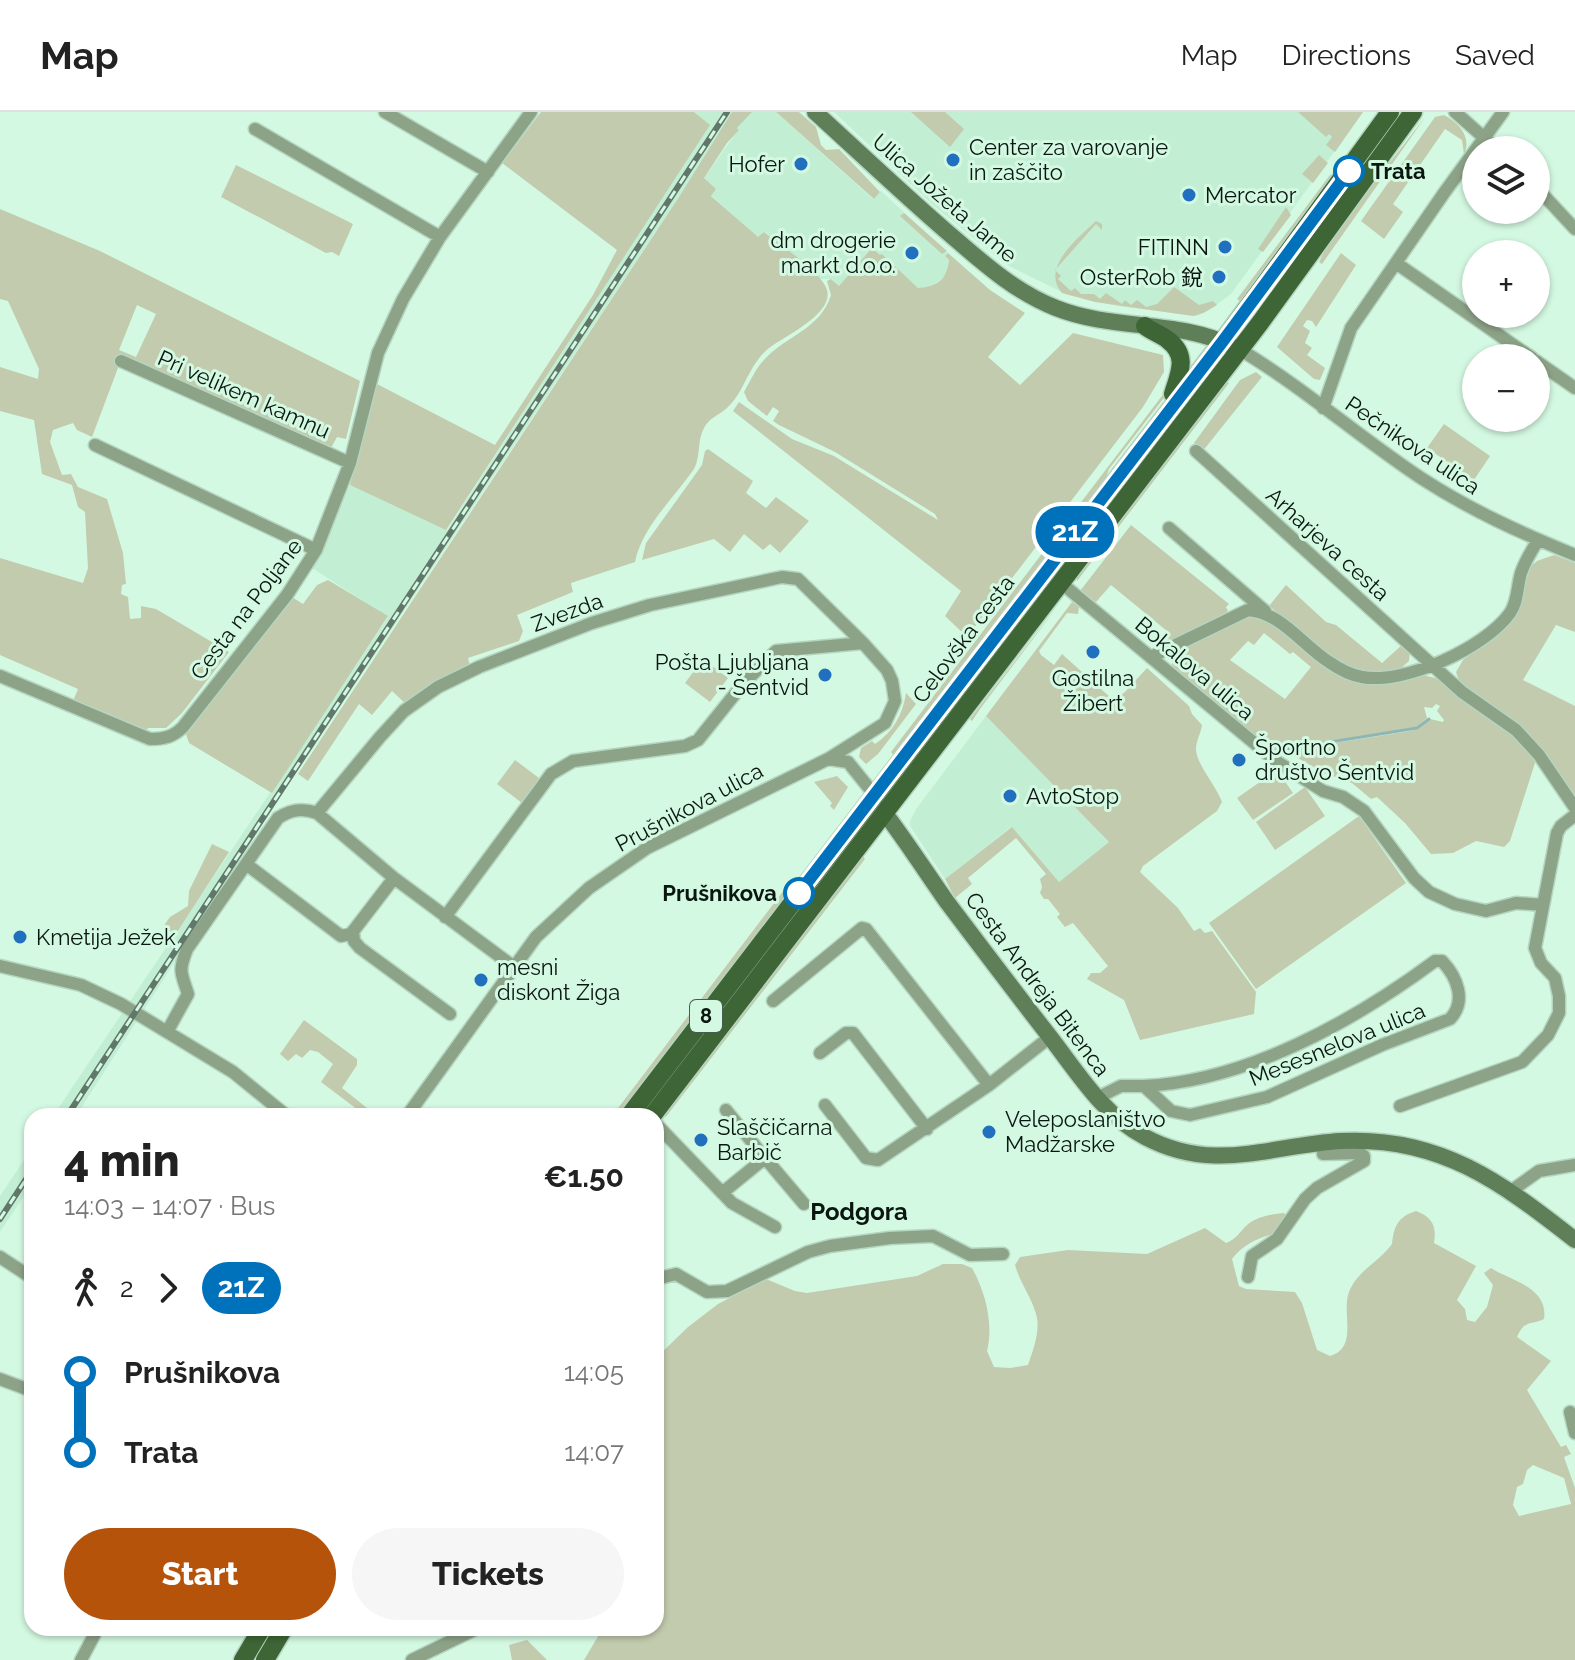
<!DOCTYPE html>
<meta charset="utf-8">
<style>
:root{--surface:#fff;--page:#f6f6f6;--text:#222;--muted:#767676;--line:#e0e0e0;--accent:#b45309}
body{margin:0;font-family:Raleway,"Noto Sans SC",sans-serif;background:var(--page);color:var(--text);height:100vh;display:flex;flex-direction:column;font-size:30px;white-space:nowrap}
*{box-sizing:border-box;margin:0}
p{font-size:26px;color:var(--muted)}
.icon{flex:none;width:44px;height:44px;fill:none;stroke:currentColor;stroke-width:2;stroke-linecap:round;stroke-linejoin:round}
.map{position:relative;flex:1;overflow:hidden}
.details{position:absolute;left:24px;top:996px;width:640px;height:528px;display:flex;flex-direction:column;background:var(--surface);border-radius:24px;box-shadow:0 2px 6px #0004}
.details>*{flex:none}
.badge{padding:0 16px;border-radius:26px;font-size:28px;line-height:52px}
.fabs{position:absolute;left:1462px;top:24px;display:grid;gap:16px}
.fabs a{display:grid;place-items:center;width:88px;height:88px;border-radius:50%;background:var(--surface);box-shadow:0 2px 6px #0004;font-size:40px}
.map>.badge{position:absolute;translate:-50% -50%;box-shadow:0 0 0 4px #fff}
.legs{display:flex;align-items:center;gap:12px;height:88px;padding:0 40px;font-size:26px}
.legs p{margin-inline-start:auto}
.overview{display:flex;align-items:center;justify-content:space-between;height:136px;padding:0 40px}
h1{font-size:44px;font-weight:800;line-height:60px}
.action{display:flex;gap:16px;margin-top:auto;padding:16px 40px}
.action a{flex:1;height:92px;border-radius:48px;background:var(--accent);color:#fff;font-size:32px;font-weight:800;line-height:92px;text-align:center}
.action a+a{background:var(--page);color:var(--text)}
ul{padding:0 40px;list-style:none}
li{display:flex;align-items:center;gap:28px;height:80px;font-size:30px}
li i{display:grid;place-items:center;width:12px;height:100%;margin:0 10px;background:currentColor}
li i::after{content:'';width:20px;height:20px;margin:-10px;border:6px solid;border-radius:50%;background:var(--surface)}
li p{margin-inline-start:auto}
li:first-child i{background:linear-gradient(#0000 50%,currentColor 0)}
li:last-child i{background:linear-gradient(currentColor 50%,#0000 0)}
header{display:flex;align-items:center;gap:48px;box-sizing:border-box;height:112px;padding:0 40px;background:var(--surface);border-bottom:2px solid var(--line)}
header strong{font-size:38px}
nav{display:flex;gap:44px;margin-inline-start:auto;font-size:28px}
.map>svg:first-child{display:block}
.built{fill:#c2efd4}
.green{fill:#c2cbae;fill-rule:evenodd}
.lines{fill:none;stroke-linecap:round;stroke-linejoin:round}
.stream{stroke:#8fb6b5;stroke-width:3}
.street-casing{stroke:#b4d5c0;stroke-width:15}
.secondary-casing{stroke:#b4d5c0;stroke-width:19}
.primary-casing{stroke:#b4d5c0;stroke-width:21}
.street{stroke:#8da388;stroke-width:12}
.secondary{stroke:#5f7f58;stroke-width:16}
.primary{stroke:#3e6535;stroke-width:18}
.rail-casing{stroke:#607769;stroke-width:6}
.rail{stroke:#d4f9e2;stroke-width:3;stroke-dasharray:9;stroke-linecap:butt}
.line-1-casing{stroke:#fff;stroke-width:18}
.line-1{stroke:#0072bc;stroke-width:12}
.poi-dot{fill:#2070bf;stroke:#d4f9e2;stroke-width:3}
.stop-1-dot{fill:#fff;stroke:#0072bc;stroke-width:4}
.labels{text-anchor:middle;dominant-baseline:central;stroke-width:6;stroke-linejoin:round;paint-order:stroke}
.shield{fill:#d4f9e2;stroke:#475b4f;stroke-width:2}
.shield-label{font-size:20px;font-weight:bold;fill:#0a1710}
.poi-label{font-size:22px;fill:#0a1710;stroke:#d4f9e2;text-anchor:start}
.stop-label{font-size:22px;font-weight:bold;fill:#0a1710;stroke:#d4f9e2;text-anchor:start}
.street-label{font-size:22px;fill:#0a1710;stroke:#d4f9e2}
.neighbourhood-label{font-size:24px;font-weight:bold;fill:#0a1710;stroke:#d4f9e2}
</style>
<header>
<strong>Map</strong>
<nav><a>Map</a><a>Directions</a><a>Saved</a></nav>
</header>
<div class="map">
<svg width="1575" height="1548" viewBox="0 0 1575 1548">
<rect width="100%" height="100%" fill="#d4f9e2"/>
<path class="built" d="M694,0H733L679,85L281,684L76,1004H53L388,505L312,456L350,373L447,418L709,13Z
M752,0H776L873,87L881,79L948,141L945,144L949,148L947,161L937,173L918,176L882,142L839,174L832,167H821L765,120L758,126L711,83L704,66L738,18L737,16Z
M834,0H1363L1231,182L1208,199L1197,204L1117,194L1068,183L1007,153L934,94Z
M986,604L1109,730L1059,770L1011,715L945,767L910,714V709L916,697Z
M32,1036V1072L0,1120V1084Z"/>
<path class="green" d="M541,0H694L710,13L446,418L350,373L375,271L495,333L593,183L617,138L502,51Z
M732,0H752L737,16L739,18L727,31L704,66L716,77L711,84L758,125L764,120C779,132 822,160 827,178C834,202 784,224 769,236C748,253 745,280 727,296C719,303 709,306 704,316C697,328 701,344 694,357C674,386 642,415 635,450L571,471L573,480L517,503L523,519L519,529L468,546L470,555L407,593L392,579L372,603L359,592L308,669L298,662L679,85Z
M776,0H799L816,15L821,33L826,38L839,37L880,80L874,87Z
M911,0H945L964,17L950,35Z
M1298,0H1363L1335,40L1326,33L1332,25L1329,22L1326,25Z
M1444,3C1459,11 1472,25 1464,42L1462,28L1445,17L1393,92L1403,100L1384,127L1361,109L1435,5Z
M1426,4L1322,152L1319,150L1331,126Z
M1319,43L1328,51L1313,71L1302,62Z
M236,53L353,112L339,144L332,140L326,141L221,85Z
M1330,63L1332,64L1324,82L1243,191L1237,187Z
M1286,95L1291,103L1263,140L1258,137Z
M0,97L100,139L360,269L346,327L337,325L330,338L121,248L92,325L77,318L73,311L53,318L50,330L62,363L71,362L78,375L107,387L123,441L126,472L122,473L121,482L128,485L130,507L141,506V494L156,497L229,540L182,601L166,616H148L146,619L73,589L78,577L0,543V446L83,471L88,456L85,400L78,395L72,373L42,362L34,308L0,299V255L38,267L39,257L8,189L0,187ZM137,193L156,202L136,245L119,238Z
M904,101L947,139L942,142L900,104Z
M1096,109L1102,112V118L1096,112L1055,158L1061,164L1058,167L1071,179L1075,176L1081,182H1094L1100,187L1106,181L1122,192L1125,188L1131,193L1137,188L1146,195L1157,192L1174,175L1199,193L1213,189L1217,193L1203,201L1193,204L1095,190L1062,181C1040,156 1078,126 1096,109Z
M872,136L880,143L882,142L918,176C937,174 946,170 949,148L945,144L948,141L990,178L1025,201L988,245L1020,273L1073,221L1163,243L1164,260L1143,295L967,525L945,504L961,479L733,299L739,290L792,327L834,344L938,408L935,402L835,340L779,313L773,309L779,299L773,295L767,304L748,289L744,280C750,270 755,257 764,248C786,223 820,218 831,183L827,169L831,167L839,174Z
M1341,141L1356,153L1316,215L1312,209L1307,208L1303,214L1310,219L1305,231L1312,236L1307,243L1325,256L1320,268L1314,267L1277,235Z
M1256,260L1262,265L1202,340L1194,331L1240,268Z
M1223,268L1229,271L1077,469L1076,460Z
M1171,272L1170,278L1109,357L1103,374L895,645L891,640Z
M1444,312L1490,344L1474,368L1427,336Z
M708,337L753,369L746,381L766,396L776,385L809,409L780,441L770,432L763,438L744,422L730,440L714,427L642,448L646,431L702,353L705,339Z
M1131,413L1229,492L1226,495L1228,499L1206,514L1172,531L1167,528V519L1111,473L1096,490L1080,479Z
M1554,443L1575,451V520L1556,513L1523,568L1575,594V687L1549,651L1460,572L1456,560L1463,548L1499,521L1522,487L1529,456L1537,449Z
M328,468L388,504L272,681L189,631L186,622L236,553L292,485L303,492L317,473Z
M1286,473L1326,510L1336,513L1382,551L1403,532L1410,539L1409,549L1399,558L1390,560H1360L1336,550L1269,494Z
M1061,490L980,597L972,609L970,607Z
M1072,490L1079,495L1078,502L1067,501L1039,539L1041,543L1054,553L1062,542L1111,586L1124,581L1147,556L1189,594L1192,602L1202,613C1201,621 1196,629 1196,637C1196,652 1217,675 1222,690L1217,699L1143,754L1140,760L1178,796L1194,819L1200,816L1205,821L1212,819L1256,880L1254,902L1140,928L1124,888L1087,867L1091,861H1100L1108,854L1073,811L1065,815L1057,805L1060,802L1048,787H1044L1040,781L1042,775L1040,767L1046,762L1016,726L968,766L972,772L955,786L945,767L1012,715L1059,770L1109,730L986,604Z
M1254,505L1274,513L1347,567L1423,563L1435,566C1461,580 1525,625 1535,651L1510,729L1504,735L1476,729L1453,741L1431,742L1405,711L1377,685L1371,687L1352,671L1324,661L1291,642V638L1410,619L1418,617L1430,607L1443,610L1444,608L1437,599L1440,594L1436,592L1432,596L1424,595L1427,606L1416,615L1287,636L1283,642L1276,641L1173,558C1171,551 1171,545 1177,540C1190,528 1237,508 1254,505ZM1264,521L1290,542L1293,540L1311,555L1285,587L1230,548L1248,529L1254,533Z
M703,547L728,566L710,590L685,571Z
M906,581L916,592L878,642L866,652L859,645L861,636L872,629L875,632C893,620 903,602 906,581Z
M515,648L539,666L522,691L497,672Z
M1277,658L1293,681L1253,708L1237,686Z
M837,664L848,675L834,698L830,694L832,691L814,670Z
M1305,675L1325,704L1275,738L1256,710Z
M1359,704L1406,771L1256,877L1209,811Z
M212,732L229,740L170,831L165,812L170,805L188,794L189,779Z
M861,741L865,747L665,1006L668,993Z
M784,778L786,780L781,793L621,1004H612Z
M304,908L357,947V953L342,976L377,1004H366L321,970L333,952L318,940L310,938L302,946L296,942L288,949L280,942Z
M1416,1099C1432,1105 1437,1114 1434,1131L1476,1154L1457,1188L1465,1197L1467,1208L1475,1210L1487,1195L1493,1173L1484,1161L1491,1156C1509,1168 1549,1175 1544,1207C1530,1214 1525,1207 1517,1225L1551,1249L1527,1278L1561,1335L1566,1333L1571,1342L1564,1345L1575,1376V1548H584L603,1516H656V1246L688,1215L718,1192L766,1167L795,1179L807,1181L917,1164L943,1152H962L972,1156C985,1179 994,1212 987,1239L994,1255L1010,1256L1028,1253C1033,1238 1041,1218 1036,1202C1031,1184 1020,1171 1015,1153L1020,1145L1068,1138L1147,1142L1205,1116L1226,1131C1236,1127 1239,1121 1246,1114C1255,1105 1272,1102 1284,1101L1287,1104L1280,1120C1260,1125 1244,1131 1232,1147L1239,1174L1246,1177L1295,1180L1302,1191L1317,1238L1330,1244C1359,1236 1341,1200 1349,1180C1357,1159 1379,1150 1392,1132C1394,1115 1397,1105 1416,1099ZM1533,1353L1564,1366L1571,1392L1519,1404L1513,1393L1517,1375L1523,1372L1527,1358Z
M527,1528L547,1548H512L509,1533Z"/>
<g class="lines">
<path class="stream" d="M1287,637L1417,616L1429,607"/>
<g class="street-casing">
<path id="street" d="M385,0L488,60
M1455,0L1498,38
M255,17L440,125
M1536,75L1575,117
M1396,151L1532,246
M1239,237C1303,275 1359,325 1421,366C1470,398 1521,421 1575,443
M121,249L350,351
M1536,249L1575,276
M1323,296L1351,216L1444,81L1503,0
M95,333L316,438
M1196,339L1462,580L1516,618L1539,643L1575,696
M1169,416L1265,499
M1060,470L1276,649L1323,679L1343,685L1364,699L1414,766L1429,780L1455,792L1486,799L1516,791L1543,793
M1151,545L1248,498C1282,501 1302,533 1329,550C1339,557 1350,563 1362,565C1404,573 1485,536 1510,501C1518,490 1517,474 1521,461C1525,449 1532,438 1538,428
M0,564L150,627C164,627 173,625 183,615L287,483L316,438L350,351L378,241L403,187L440,125L531,0
M317,701L380,625L404,599L438,575L479,555L592,511L650,493L782,465L798,467L863,531L887,558L892,569L895,589L885,611L828,647
M246,752L341,824L351,822L394,766
M445,805L551,662L573,649L685,634L698,628L743,572L776,539L863,531
M353,819L354,829L360,836L450,902
M0,854L81,873L121,892L233,960L287,1004
M773,889L862,816L866,817L989,973
M167,920L188,882C181,860 178,860 187,837L278,706C291,697 303,696 317,701L394,766L514,855
M820,941L846,921H853L927,1017
M1097,986L1121,974H1144L1171,999L1190,1003L1267,985L1382,933L1450,907C1467,889 1457,865 1442,849H1435C1354,909 1247,969 1144,974
M825,993L866,1046L878,1048L989,973L1050,925
M1400,994L1522,950L1548,923L1559,901V884L1555,866L1541,851L1535,836L1557,721L1561,714L1575,703
M407,1004L536,825L589,776L647,736L828,647L848,650L877,686
M656,1012L732,1091L775,1115
M765,1046L804,1092
M1511,1079L1539,1059L1575,1053
M722,1081L765,1046L726,998
M0,1145L32,1166
M1248,1165L1252,1144L1277,1127L1305,1087L1317,1076L1364,1049V1044L1360,1041L1323,1042L1325,1030
M656,1167L676,1162L707,1180L727,1179L808,1140L830,1134L890,1126L933,1124L970,1143L1003,1142
M0,1267L32,1279
M1570,1300L1575,1321
M81,1548L98,1516
M412,1548L478,1516"/>
</g>
<g class="secondary-casing">
<path id="secondary" d="M815,0C859,40 902,81 946,119C981,149 1013,179 1056,196C1114,219 1178,207 1234,235
M884,700C906,729 926,760 947,790C981,835 1015,880 1050,925C1078,961 1103,1003 1145,1025C1214,1062 1271,1033 1341,1029C1440,1024 1501,1070 1575,1128"/>
</g>
<g class="primary-casing">
<path id="primary" d="M1145,214C1152,220 1161,222 1168,228C1189,244 1179,262 1173,282
M629,1004L1223,229L1390,0
M652,1004L1260,211L1413,0
M243,1548L262,1516
M265,1548L284,1516"/>
</g>
<use href="#street" class="street"/>
<use href="#secondary" class="secondary"/>
<use href="#primary" class="primary"/>
<g class="rail-casing">
<path id="rail" d="M67,1004L727,0
M0,1107L32,1058"/>
</g>
<use href="#rail" class="rail"/>
</g>
<g class="lines">
<g class="line-1-casing">
<path id="line-1" d="M799,781L1223,229L1349,59"/>
</g>
<use href="#line-1" class="line-1"/>
</g>
<g class="poi-dot">
<circle cx="953" cy="48" r="8"/>
<circle cx="801" cy="52" r="8"/>
<circle cx="1189" cy="83" r="8"/>
<circle cx="1225" cy="135" r="8"/>
<circle cx="912" cy="141" r="8"/>
<circle cx="1219" cy="165" r="8"/>
<circle cx="1093" cy="540" r="8"/>
<circle cx="825" cy="563" r="8"/>
<circle cx="1239" cy="648" r="8"/>
<circle cx="1010" cy="684" r="8"/>
<circle cx="20" cy="825" r="8"/>
<circle cx="481" cy="868" r="8"/>
<circle cx="989" cy="1020" r="8"/>
<circle cx="701" cy="1028" r="8"/>
</g>
<g class="stop-1-dot">
<circle cx="1349" cy="59" r="14"/>
<circle cx="799" cy="781" r="14"/>
</g>
<g class="labels">
<rect class="shield" x="690" y="888" width="32" height="32" rx="6"/>
<g class="shield-label">
<text x="706" y="904">8</text>
</g>
<g class="poi-label">
<text x="969" y="35">Center za varovanje<tspan x="969" dy="25">in zaščito</tspan></text>
<text x="785" y="52" text-anchor="end">Hofer</text>
<text x="1205" y="83">Mercator</text>
<text x="896" y="128" text-anchor="end">dm drogerie<tspan x="896" dy="25">markt d.o.o.</tspan></text>
<text x="1209" y="135" text-anchor="end">FITINN</text>
<text x="1203" y="165" text-anchor="end">OsterRob 銳</text>
<text x="809" y="550" text-anchor="end">Pošta Ljubljana<tspan x="809" dy="25">- Šentvid</tspan></text>
<text x="1093" y="566" text-anchor="middle">Gostilna<tspan x="1093" dy="25">Žibert</tspan></text>
<text x="1255" y="635">Športno<tspan x="1255" dy="25">društvo Šentvid</tspan></text>
<text x="1026" y="684">AvtoStop</text>
<text x="36" y="825">Kmetija Ježek</text>
<text x="497" y="855">mesni<tspan x="497" dy="25">diskont Žiga</tspan></text>
<text x="1005" y="1007">Veleposlaništvo<tspan x="1005" dy="25">Madžarske</tspan></text>
<text x="717" y="1015">Slaščičarna<tspan x="717" dy="25">Barbič</tspan></text>
</g>
<g class="stop-label">
<text x="1371" y="59">Trata</text>
<text x="777" y="781" text-anchor="end">Prušnikova</text>
</g>
<g class="street-label">
<text transform="translate(945 86) rotate(41)">Ulica Jožeta Jame</text>
<text transform="translate(244 282) rotate(24)">Pri velikem kamnu</text>
<text transform="translate(1413 333) rotate(34)">Pečnikova ulica</text>
<text transform="translate(1328 432) rotate(42)">Arharjeva cesta</text>
<text transform="translate(246 497) rotate(-53)">Cesta na Poljane</text>
<text transform="translate(567 500) rotate(-20)">Zvezda</text>
<text transform="translate(963 527) rotate(-53)">Celovška cesta</text>
<text transform="translate(1195 556) rotate(40)">Bokalova ulica</text>
<text transform="translate(689 695) rotate(-28)">Prušnikova ulica</text>
<text transform="translate(1038 872) rotate(53)">Cesta Andreja Bitenca</text>
<text transform="translate(1337 932) rotate(-22)">Mesesnelova ulica</text>
</g>
<g class="neighbourhood-label">
<text x="859" y="1099">Podgora</text>
</g>
</g>
</svg>
<div class="fabs">
<a><svg class="icon" aria-label="layers" viewBox="0 0 24 24"><path d="M12 4l9 5-9 5-9-5zM3 14l9 5 9-5"/></svg></a>
<a>+</a>
<a>−</a>
</div>
<b class="badge" style="left:1075px;top:420px;background:#0072bc;color:#fff">21Z</b>
<section class="details">
<div class="overview"><div><h1>4 min</h1><p>14:03 – 14:07 · Bus</p></div><b>€1.50</b></div>
<div class="legs"><svg class="icon" aria-label="walk" viewBox="0 0 24 24"><circle cx="13" cy="4" r="2"/><path d="M13 8l-2 6 4 7M11 14l-3 7M7 12l3-4h3l4 4"/></svg>2<svg class="icon" aria-label="forward" viewBox="0 0 24 24"><path d="M9 5l7 7-7 7"/></svg><b class="badge" style="background:#0072bc;color:#fff">21Z</b></div>
<ul>
<li><i style="color:#0072bc"></i><b>Prušnikova</b><p>14:05</p></li>
<li><i style="color:#0072bc"></i><b>Trata</b><p>14:07</p></li>
</ul>
<div class="action"><a>Start</a><a>Tickets</a></div>
</section>
</div>
